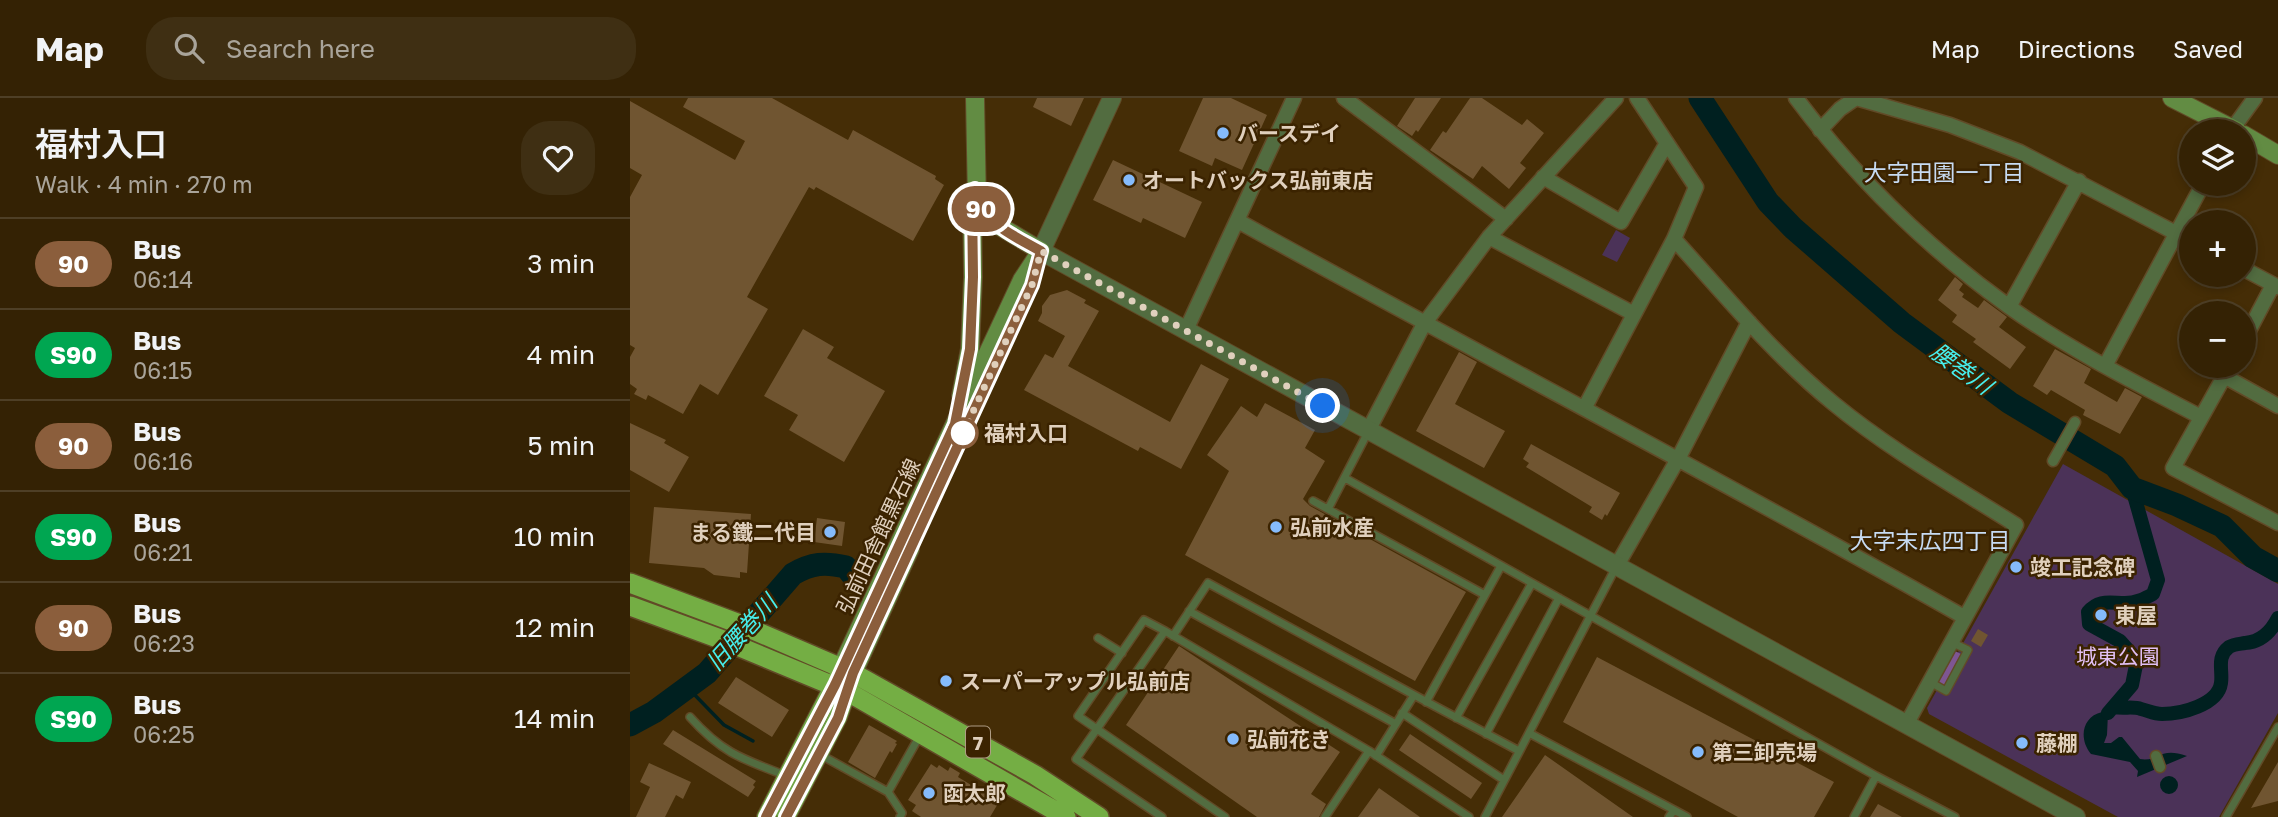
<!DOCTYPE html>
<meta charset="utf-8">
<style>
:root{--surface:#342204;--page:#3f2f13;--text:#f1f3f6;--muted:#a9a49a;--line:#4e3f26}
body{margin:0;font-family:"Golos Text","Noto Sans JP",sans-serif;background:var(--page);color:var(--text);height:100vh;display:flex;flex-direction:column;font-size:26px;white-space:nowrap}
*{box-sizing:border-box;margin:0}
p{font-size:23px;color:var(--muted)}
.icon{flex:none;width:38px;height:38px;fill:none;stroke:currentColor;stroke-width:2;stroke-linecap:round;stroke-linejoin:round}
.map{position:relative;flex:1;overflow:hidden}
.side{display:flex;flex-direction:column;background:var(--surface);width:630px}
.side>*{flex:none}
.badge{padding:0 14px;border-radius:23px;font-size:24px;line-height:46px}
.tools{position:absolute;left:1549px;top:21px;display:grid;gap:14px}
.tools a{display:grid;place-items:center;width:77px;height:77px;border-radius:50%;background:var(--surface);box-shadow:0 4px 10px #0003,0 0 0 2px var(--line);font-size:35px}
.you{position:absolute;width:35px;height:35px;margin:-18px;border:5px solid #fff;border-radius:50%;background:#1a73e8;box-shadow:0 0 0 10px #1a73e833}
.map>.badge{position:absolute;translate:-50% -50%;box-shadow:0 0 0 4px #fff}
.round{display:grid;place-items:center;flex:none;width:74px;height:74px;border-radius:28px;background:var(--page)}
.summary{display:flex;align-items:center;justify-content:space-between;height:119px;padding:0 35px}
h1{font-size:33px;font-weight:600;line-height:52px}
ul{padding:0;list-style:none}
li{display:flex;align-items:center;gap:21px;height:91px;padding:0 35px;border-top:2px solid var(--line)}
li div{flex:1}
li b{display:block;font-size:26px}
li em{font-style:normal}
li .badge{min-width:77px;font-weight:700;text-align:center}
header{display:flex;align-items:center;gap:42px;box-sizing:border-box;height:98px;padding:0 35px;background:var(--surface);border-bottom:2px solid var(--line)}
header strong{font-size:33px}
nav{display:flex;gap:38px;margin-inline-start:auto;font-size:24px}
.search{width:490px;height:63px;background:var(--page);display:flex;align-items:center;gap:18px;box-sizing:border-box;padding:0 24px;border-radius:28px;color:var(--muted);font-size:26px}
main{display:flex;flex:1;min-height:0}
.map>svg:first-child{display:block}
.green{fill:#4b3258}
.forest{fill:#7e5693}
.water{fill:#002020}
.lines{fill:none;stroke-linecap:round;stroke-linejoin:round}
.stream{stroke:#002020;stroke-width:3.5}
.canal{stroke:#002020;stroke-width:14}
.river{stroke:#002020;stroke-width:23}
.building{fill:#705531}
.service-casing{stroke:#614a27;stroke-width:10}
.pedestrian-casing{stroke:#614a27;stroke-width:13}
.minor-casing{stroke:#614a27;stroke-width:17}
.tertiary-casing{stroke:#614a27;stroke-width:20}
.secondary-casing{stroke:#614a27;stroke-width:20}
.primary-casing{stroke:#614a27;stroke-width:20}
.trunk-casing{stroke:#614a27;stroke-width:22}
.service{stroke:#526c40;stroke-width:7}
.pedestrian{stroke:#526c40;stroke-width:10}
.minor{stroke:#526c40;stroke-width:14}
.tertiary{stroke:#526c40;stroke-width:18}
.secondary{stroke:#628c43;stroke-width:18}
.primary{stroke:#6fa444;stroke-width:18}
.trunk{stroke:#74ae44;stroke-width:19}
.line-casing{stroke:#fff;stroke-width:16}
.line{stroke:#8b5e3c;stroke-width:10}
.walk{stroke:#e0d0bd;stroke-width:7;stroke-dasharray:0 12.6}
.poi-dot{fill:#85bbfb;stroke:#3b2300;stroke-width:2.5}
.stop-dot{fill:#fff;stroke:#8b5e3c;stroke-width:3.5}
.labels{text-anchor:middle;dominant-baseline:central;stroke-width:5;stroke-linejoin:round;paint-order:stroke}
.shield{fill:#3b2300;stroke:#ae9c84;stroke-width:2}
.shield-label{font-size:19px;font-weight:bold;fill:#e0d0bd}
.poi-label{font-size:21px;font-weight:bold;fill:#e0d0bd;stroke:#3b2300;text-anchor:start}
.stop-label{font-size:21px;font-weight:bold;fill:#e0d0bd;stroke:#3b2300;text-anchor:start}
.street-label{font-size:21px;fill:#e0d0bd;stroke:#3b2300}
.park-label{font-size:21px;fill:#e1bff4;stroke:#3b2300}
.neighbourhood-label{font-size:23px;fill:#c7dbf3;stroke:#3b2300}
.water-label{font-size:23px;font-style:italic;fill:#46eeec;stroke:#3b2300}
</style>
<header>
<strong>Map</strong>
<div class="search"><svg class="icon" aria-label="search" viewBox="0 0 24 24"><circle cx="10" cy="10" r="6"/><path d="M15 15l6 6"/></svg>Search here</div>
<nav><a>Map</a><a>Directions</a><a>Saved</a></nav>
</header>
<main>
<section class="side">
<div class="summary"><div><h1>福村入口</h1><p>Walk · 4 min · 270 m</p></div><a class="round"><svg class="icon" aria-label="heart" viewBox="0 0 24 24"><path d="M12 20l-8-8c-3-5 5-10 8-4 3-6 11-1 8 4z"/></svg></a></div>
<ul>
<li><span class="badge" style="background:#8b5e3c;color:#fff">90</span><div><b>Bus</b><p>06:14</p></div><em>3 min</em></li>
<li><span class="badge" style="background:#00a651;color:#fff">S90</span><div><b>Bus</b><p>06:15</p></div><em>4 min</em></li>
<li><span class="badge" style="background:#8b5e3c;color:#fff">90</span><div><b>Bus</b><p>06:16</p></div><em>5 min</em></li>
<li><span class="badge" style="background:#00a651;color:#fff">S90</span><div><b>Bus</b><p>06:21</p></div><em>10 min</em></li>
<li><span class="badge" style="background:#8b5e3c;color:#fff">90</span><div><b>Bus</b><p>06:23</p></div><em>12 min</em></li>
<li><span class="badge" style="background:#00a651;color:#fff">S90</span><div><b>Bus</b><p>06:25</p></div><em>14 min</em></li>
</ul>
</section>
<div class="map">
<svg width="1648" height="719" viewBox="0 0 1648 719">
<rect width="100%" height="100%" fill="#452d06"/>
<path class="green" d="M986,132L1000,140L987,164L972,157Z
M1433,366L1648,486V615L1589,719H1488L1299,616L1297,610Z"/>
<path class="forest" d="M1323,552L1331,556L1314,588L1306,584Z"/>
<path class="water" d="M1472,614L1478,615L1477,637L1474,645H1481L1489,639H1492L1510,661C1530,664 1529,648 1557,658L1507,679L1508,673L1500,664L1461,656C1449,642 1451,619 1472,614Z
M1530 687a9 9 0 1 1 18 0a9 9 0 1 1-18 0Z"/>
<g class="lines">
<path class="stream" d="M57,589L94,627L123,643"/>
<path class="canal" d="M1484,609C1494,611 1503,608 1511,611C1519,613 1524,616 1532,616C1551,616 1588,607 1591,585C1593,572 1586,559 1599,549C1604,546 1609,546 1615,545C1631,544 1641,534 1648,520
M1478,615L1502,587L1507,562L1490,543L1459,526L1458,514C1469,501 1480,505 1495,505C1506,505 1514,501 1523,496L1528,482L1502,390"/>
<path class="river" d="M1070,0L1138,104L1163,130L1272,225L1380,305L1485,368L1502,390L1547,407L1592,428L1623,459L1648,473
M0,627L24,614L77,575L163,476C182,465 195,464 216,469L223,478"/>
</g>
<path class="building" d="M58,0H142L218,42L223,32L306,78L305,81L314,87L283,143L186,89L184,92L179,89L117,199L138,211L88,297L70,286L53,316L18,297L16,302L4,296L7,291L0,286V259L5,250L0,247V99L12,77L0,70V3L105,62L115,43L53,9Z
M407,0H454L441,28L403,9Z
M573,0H601L637,17L612,72L585,60L582,68L549,53Z
M785,0H811L788,34L786,32L782,38L767,28Z
M840,0H852L892,27L897,21L914,35L890,65L896,70L879,91L852,68L843,81L800,52L813,33L816,35Z
M483,62L572,104L555,140L513,120L511,125L463,102Z
M1325,179L1333,186L1329,192L1334,196L1332,199L1348,210L1354,202L1377,219L1369,229L1396,249L1380,271L1343,244L1346,241L1322,224L1327,217L1308,202Z
M437,192L456,202L454,205L469,213L438,268L540,324L571,266L599,281L551,371L510,349L508,353L394,292L415,256L423,260L435,238L408,223L412,215V208L420,197Z
M173,231L204,249L197,260L255,293L214,364L159,332L168,317L134,298Z
M1425,251L1461,271L1454,285L1487,304L1495,290L1512,299L1490,336L1453,317L1455,312L1421,292L1417,297L1403,288Z
M829,254L847,264L825,306L875,333L854,370L786,333Z
M635,305L685,332L675,350L695,363L673,401L680,408L836,494L785,583L555,457L599,373L577,357L611,308L627,319Z
M0,325L36,342L34,345L59,359L39,394L0,372Z
M901,346L990,395L977,418L975,416L972,422L959,414L962,409L896,369L899,365L893,361Z
M24,409L121,416L117,475L110,474V480L84,477L74,470L19,465Z
M187,420L215,424L212,448L184,444Z
M1474,512L1478,518L1473,525L1466,521V514Z
M1348,531L1358,537L1351,549L1341,543Z
M549,548L710,654L681,696L696,706L689,719H627L496,627Z
M967,559L1204,684L1184,719H1108L933,624Z
M106,579L159,612L142,639L88,605Z
M239,627L267,643L265,645L267,646L262,655L260,653L245,680L218,664Z
M43,632L126,683L123,687L125,689L118,699L33,646Z
M780,636L852,685L841,701L769,652Z
M915,657L1003,719H872Z
M1648,664V703L1621,710Z
M19,665L61,684L53,701L46,697L35,719H6L20,689L10,684Z
M301,666L307,670L309,667L318,673L320,669L330,675L328,679L369,704L360,719H291L282,713L286,707L278,702Z
M749,690L790,719H728Z
M1248,706L1272,719H1240Z"/>
<g class="lines">
<g class="service-casing">
<path id="service" d="M715,380L1246,678L1224,719
M683,403L855,497
M698,411L738,334
M559,513L766,626
M535,533L514,522L448,618L595,719
M543,538L578,485L784,597
M468,540L492,555
M1300,584L1316,593L1338,552L1321,544
M796,604L871,468
M772,615L874,682
M60,619C92,655 112,661 157,678
M826,620L902,485
M899,635L1044,712
M856,636L929,500
M189,656L258,694
M746,658L784,597L889,653
M1246,678L1325,719
M270,719L272,715L258,694L289,639
M532,719L446,661L535,533L739,653L839,719
M695,719L739,653
M855,719L986,469
M1039,719L1044,712L1057,719
M1596,719L1648,629"/>
</g>
<g class="pedestrian-casing">
<path id="pedestrian" d="M1423,363L1445,324
M1526,658L1530,669"/>
</g>
<g class="minor-casing">
<path id="minor" d="M714,0L876,121
M1166,0C1225,79 1298,150 1378,208C1438,251 1506,285 1571,319
M1190,32L1210,11L1226,0L1320,27L1390,54L1561,143
M1601,33L1625,0
M913,79L991,124L1037,45
M608,123C849,256 1094,383 1334,519
M859,139L1004,216
M1044,141C1095,197 1144,257 1203,305C1260,352 1324,388 1386,427L1276,627
M1614,171L1648,189
M1379,209L1449,83
M556,232L664,0
M1614,242L1643,187
M1475,268L1573,86
M1600,268L1543,370L1648,425
M1594,278L1648,308
M955,309L1044,141L1066,89L1007,0
M738,333L794,226L859,139L986,0
M986,469L1048,361L1119,224"/>
</g>
<g class="tertiary-casing">
<path id="tertiary" d="M482,0L411,153L1446,719"/>
</g>
<g class="secondary-casing">
<path id="secondary" d="M345,0L347,105L366,126L411,153
M1542,0L1607,33
M1614,37L1648,57
M331,298L340,251L343,179L342,102L345,91
M211,570L392,182L411,153
M223,575L280,451"/>
</g>
<g class="primary-casing">
<path id="primary" d="M136,719L209,577
M156,719L208,619L221,582"/>
</g>
<g class="trunk-casing">
<path id="trunk" d="M0,485L107,525L223,575L405,677L469,719
M0,508L93,542L218,594L436,719"/>
</g>
<use href="#service" class="service"/>
<use href="#pedestrian" class="pedestrian"/>
<use href="#minor" class="minor"/>
<use href="#tertiary" class="tertiary"/>
<use href="#secondary" class="secondary"/>
<use href="#primary" class="primary"/>
<use href="#trunk" class="trunk"/>
</g>
<g class="lines">
<g class="line-casing">
<path id="line" d="M136,719L205,587L325,326L340,251L343,179L342,102L345,91C350,124 384,138 411,153L402,187L223,575L208,620L156,719"/>
</g>
<use href="#line" class="line"/>
<path class="walk" d="M333,335L402,187L411,153L693,308"/>
</g>
<g class="poi-dot">
<circle cx="593" cy="35" r="7"/>
<circle cx="499" cy="82" r="7"/>
<circle cx="646" cy="429" r="7"/>
<circle cx="200" cy="434" r="7"/>
<circle cx="1386" cy="469" r="7"/>
<circle cx="1471" cy="517" r="7"/>
<circle cx="316" cy="583" r="7"/>
<circle cx="603" cy="641" r="7"/>
<circle cx="1392" cy="645" r="7"/>
<circle cx="1068" cy="654" r="7"/>
<circle cx="299" cy="695" r="7"/>
</g>
<circle class="stop-dot" cx="333" cy="335" r="14"/>
<g class="labels">
<rect class="shield" x="336" y="628.5" width="24" height="31" rx="5"/>
<g class="shield-label">
<text x="348" y="644">7</text>
</g>
<g class="poi-label">
<text x="607" y="35">バースデイ</text>
<text x="513" y="82">オートバックス弘前東店</text>
<text x="660" y="429">弘前水産</text>
<text x="186" y="434" text-anchor="end">まる鐵二代目</text>
<text x="1400" y="469">竣工記念碑</text>
<text x="1485" y="517">東屋</text>
<text x="330" y="583">スーパーアップル弘前店</text>
<text x="617" y="641">弘前花き</text>
<text x="1406" y="645">藤棚</text>
<text x="1082" y="654">第三卸売場</text>
<text x="313" y="695">函太郎</text>
</g>
<g class="stop-label">
<text x="354" y="335">福村入口</text>
</g>
<g class="street-label">
<text transform="translate(248 438) rotate(-65)">弘前田舎館黒石線</text>
</g>
<g class="park-label">
<text x="1488" y="558">城東公園</text>
</g>
<g class="neighbourhood-label">
<text x="1314" y="74">大字田園一丁目</text>
<text x="1300" y="442">大字末広四丁目</text>
</g>
<g class="water-label">
<text transform="translate(1332 270) rotate(36)">腰巻川</text>
<text transform="translate(111 534) rotate(-48)">旧腰巻川</text>
</g>
</g>
</svg>
<div class="tools">
<a><svg class="icon" aria-label="layers" viewBox="0 0 24 24"><path d="M12 4l9 5-9 5-9-5zM3 14l9 5 9-5"/></svg></a>
<a>+</a>
<a>−</a>
</div>
<div class="you" style="left:693px;top:308px"></div>
<b class="badge" style="left:351px;top:111px;background:#8b5e3c;color:#fff">90</b>
</div>
</main>
